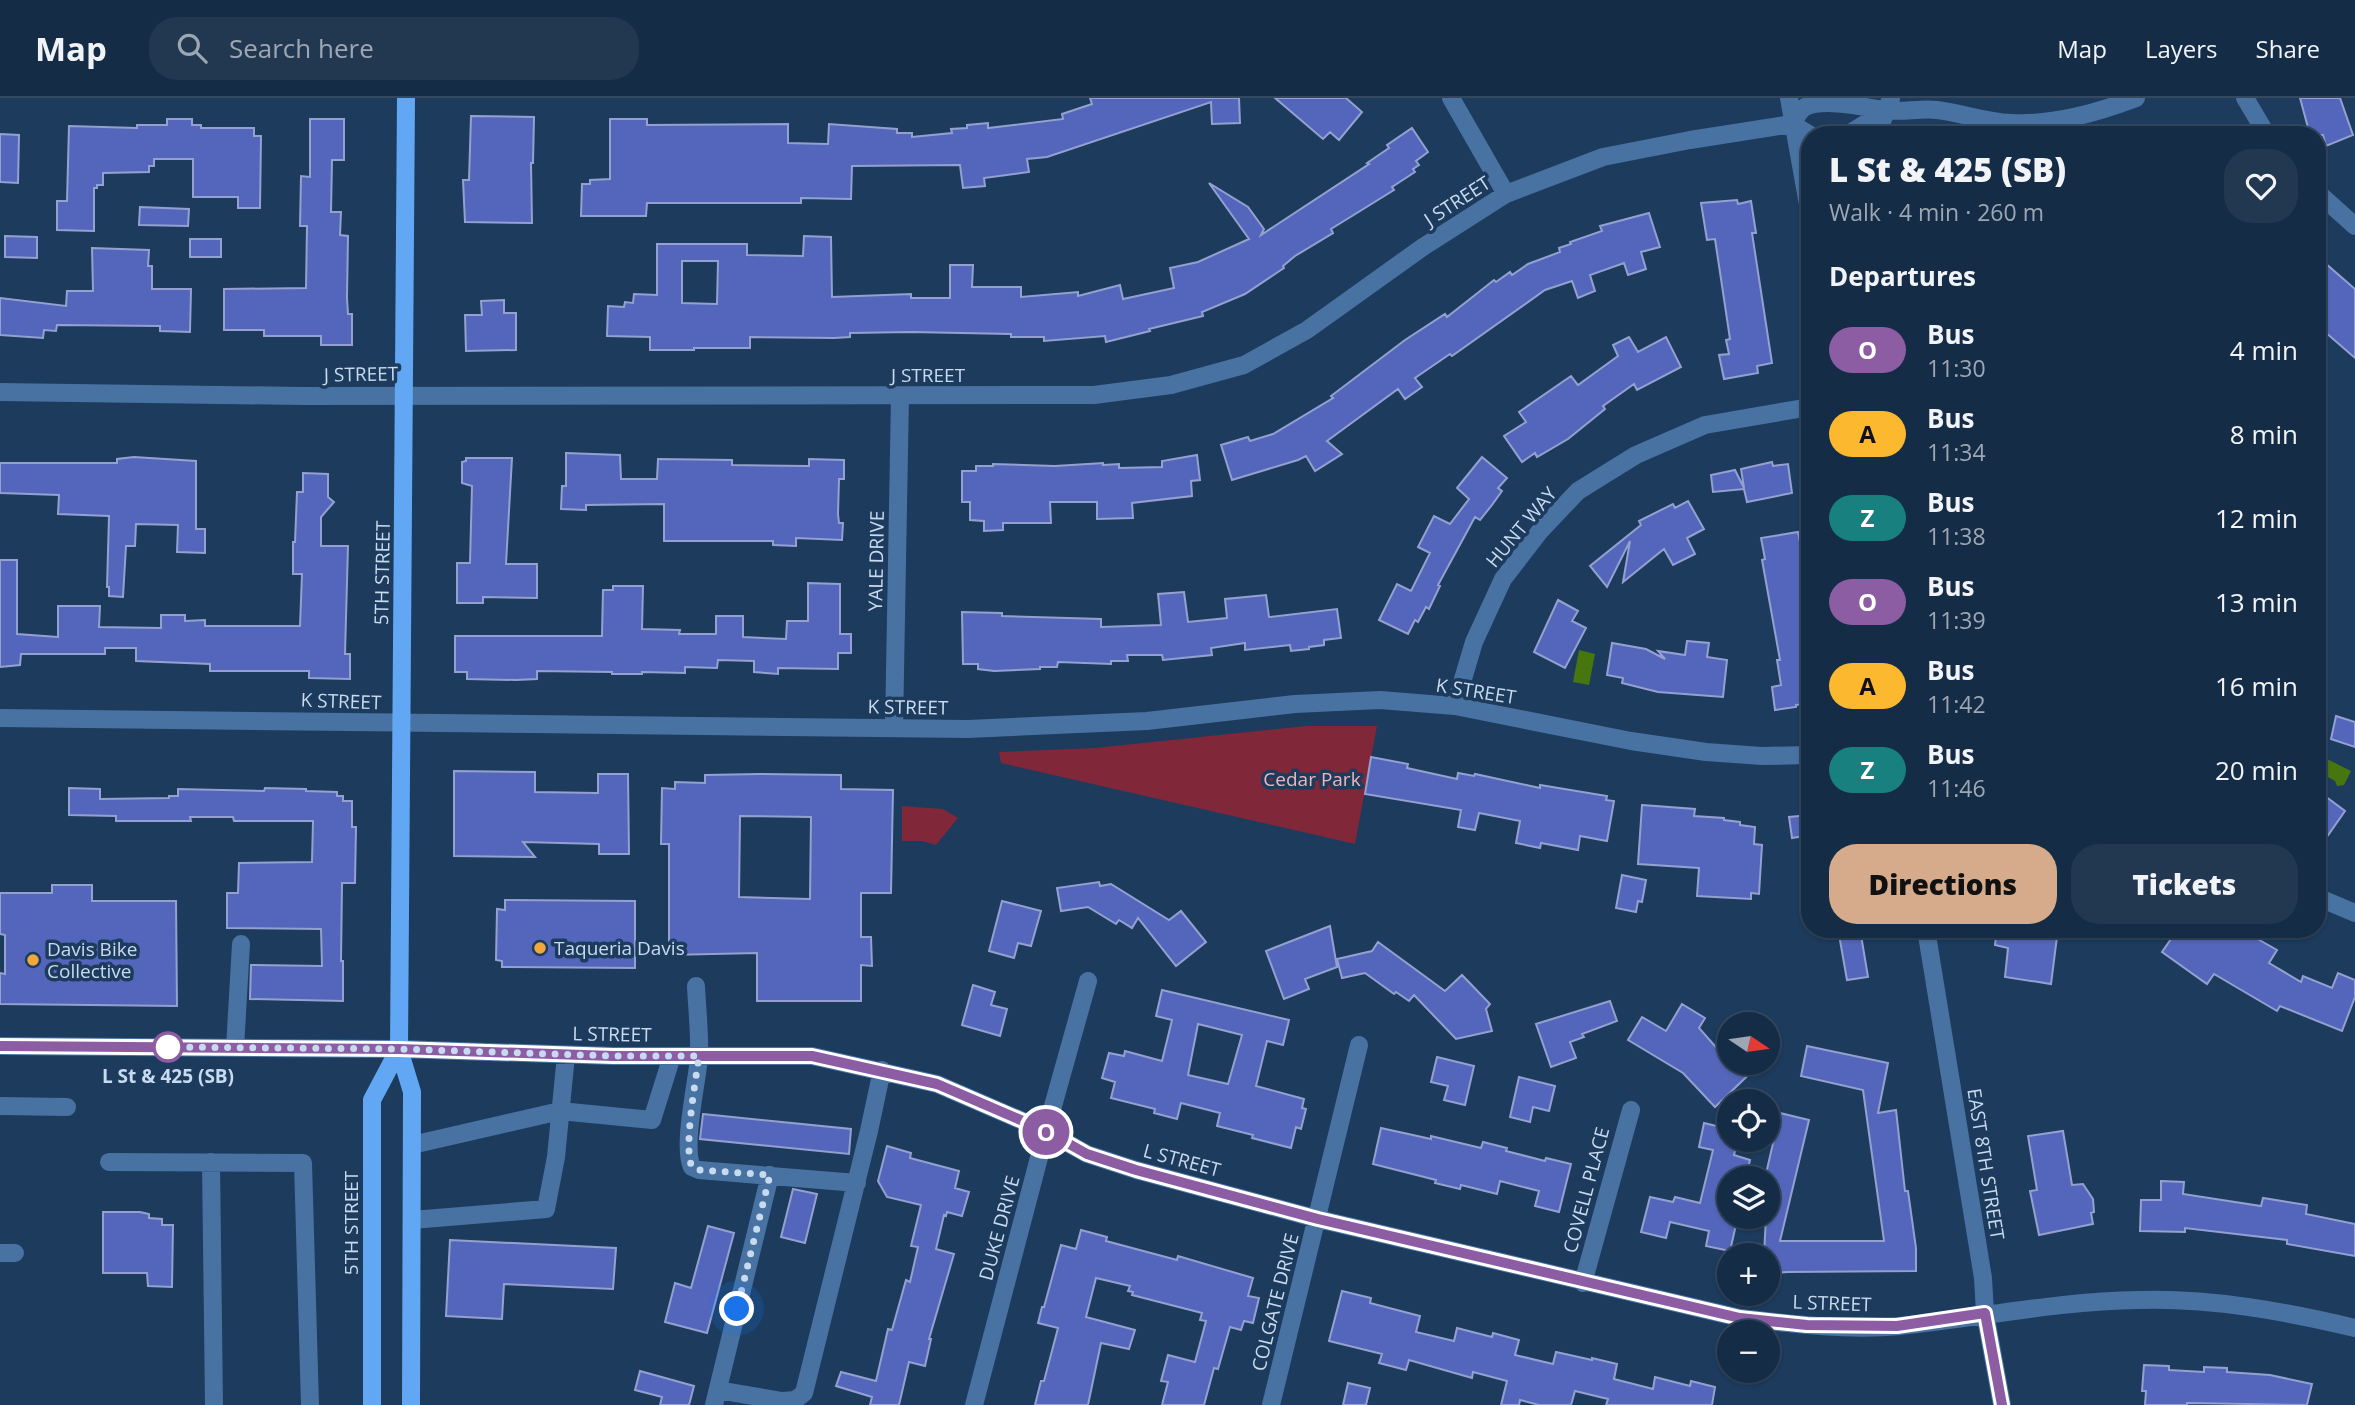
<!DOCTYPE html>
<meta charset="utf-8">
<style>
:root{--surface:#152c46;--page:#223851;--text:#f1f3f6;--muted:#9da7b3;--line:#34485f;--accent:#d6ab8b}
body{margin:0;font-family:"Open Sans",sans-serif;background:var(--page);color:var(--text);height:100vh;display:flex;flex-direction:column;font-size:26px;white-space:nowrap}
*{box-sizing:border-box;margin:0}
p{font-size:23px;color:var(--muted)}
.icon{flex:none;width:38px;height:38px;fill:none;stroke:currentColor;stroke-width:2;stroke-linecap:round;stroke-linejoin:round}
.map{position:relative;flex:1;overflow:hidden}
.details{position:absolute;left:1801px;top:28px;width:525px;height:812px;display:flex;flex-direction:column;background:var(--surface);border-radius:28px;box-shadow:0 2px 5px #0004,0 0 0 2px var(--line)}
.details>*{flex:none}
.badge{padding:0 14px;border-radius:23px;font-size:24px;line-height:46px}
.needle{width:46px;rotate:103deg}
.controls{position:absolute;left:1717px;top:914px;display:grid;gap:14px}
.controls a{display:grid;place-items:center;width:63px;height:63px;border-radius:50%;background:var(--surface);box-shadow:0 2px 5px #0004,0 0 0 2px var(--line);font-size:35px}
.you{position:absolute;width:35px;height:35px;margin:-18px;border:5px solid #fff;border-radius:50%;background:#1a73e8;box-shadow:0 0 0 10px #1a73e833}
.map>.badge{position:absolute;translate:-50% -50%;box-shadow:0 0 0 4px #fff}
h2{padding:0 28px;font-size:26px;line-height:63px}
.round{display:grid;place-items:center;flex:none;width:74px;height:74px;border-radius:28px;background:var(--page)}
.headline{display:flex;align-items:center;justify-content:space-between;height:119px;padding:0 28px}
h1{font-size:33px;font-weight:800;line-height:52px}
.action{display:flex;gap:14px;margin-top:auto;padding:14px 28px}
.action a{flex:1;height:80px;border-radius:28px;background:var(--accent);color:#111;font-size:28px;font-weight:800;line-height:80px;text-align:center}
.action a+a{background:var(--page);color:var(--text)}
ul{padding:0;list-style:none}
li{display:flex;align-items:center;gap:21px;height:84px;padding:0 28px}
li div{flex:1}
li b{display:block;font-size:26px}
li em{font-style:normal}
li .badge{min-width:77px;font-weight:700;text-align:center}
header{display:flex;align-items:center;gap:42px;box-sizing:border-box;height:98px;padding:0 35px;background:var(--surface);border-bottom:2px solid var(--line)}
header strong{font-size:33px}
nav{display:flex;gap:38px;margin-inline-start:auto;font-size:24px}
.search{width:490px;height:63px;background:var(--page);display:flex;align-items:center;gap:18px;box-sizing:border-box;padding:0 24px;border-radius:28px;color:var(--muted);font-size:26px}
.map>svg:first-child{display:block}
.green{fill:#802739}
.water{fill:#47760f}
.building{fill:#5466bc;stroke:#94a1d0;stroke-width:2;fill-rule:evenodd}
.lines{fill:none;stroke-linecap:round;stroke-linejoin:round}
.minor{stroke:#4872a1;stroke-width:18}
.major{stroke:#62a7f4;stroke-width:18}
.line-casing{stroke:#fff;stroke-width:16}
.line{stroke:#8c5da3;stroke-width:10}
.walk{stroke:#c8daef;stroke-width:7;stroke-dasharray:0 12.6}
.poi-dot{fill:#efa73e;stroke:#1c3b5d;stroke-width:2.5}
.stop-dot{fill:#fff;stroke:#8c5da3;stroke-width:3.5}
.labels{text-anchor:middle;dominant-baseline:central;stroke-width:7;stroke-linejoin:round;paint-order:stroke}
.street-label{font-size:19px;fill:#c8daef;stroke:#1c3b5d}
.park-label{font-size:19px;fill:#eeb5bb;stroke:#1c3b5d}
.poi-label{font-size:19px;fill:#c8daef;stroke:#1c3b5d;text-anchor:start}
.stop-label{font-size:19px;font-weight:bold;fill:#c8daef;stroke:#1c3b5d}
</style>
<header>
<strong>Map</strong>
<div class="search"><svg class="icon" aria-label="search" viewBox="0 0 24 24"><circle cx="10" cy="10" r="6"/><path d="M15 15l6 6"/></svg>Search here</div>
<nav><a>Map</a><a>Layers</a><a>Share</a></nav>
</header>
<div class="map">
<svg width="2355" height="1307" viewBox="0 0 2355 1307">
<rect width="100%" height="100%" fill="#1c3b5d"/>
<path class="green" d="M1306,628H1377L1355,746L1001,665L999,654L1095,650Z
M902,708L943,711L958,720L936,747L922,743H902Z"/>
<path class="water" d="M1579,552L1595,556L1589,587L1573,584Z
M2319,657L2351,673L2344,687L2337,688L2335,683L2317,673Z"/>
<path class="building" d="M1090,0H1239L1240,25L1212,26L1211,4L1047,59L1027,61L1029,74L984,80L985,88L963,90L960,67L852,68L851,101L801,100V105H647L646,118H581L582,86H590V82L610,81V21H647V27L788,26V45L828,46L829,26L897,31V35H912V39L952,35L951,31L967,30V27L988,25V30L1063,21L1062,16L1092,6Z
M1275,0H1346L1362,14L1339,42L1330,34L1323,41Z
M2300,0H2340L2353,37L2326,48L2323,37H2310Z
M471,18L534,19L533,65H531L532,125L465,124L463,82H469Z
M167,21H192V27H201V30H254V38H261L260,110H238V99H193V61H154V68H149V74L103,75V87H97V90H94V133L57,132V103H67L69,28L137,30V27H167Z
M310,21H344V62H332L331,114H341L340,137L348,138L347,200L348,216H352V247H321V238H264V232H224V191L306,190L307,128H300L301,78L310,79Z
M1412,30L1428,54L1416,63L1419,67L1413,71L1415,74L1392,89L1394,92L1331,131L1333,135L1295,158L1283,168L1284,170L1245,196L1202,214L1203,218L1149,231L1150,233L1106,244L1105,238L1044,243V239H1011V236L911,234L850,235V239L834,240L750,239V250H694V252H650V239L607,238L608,208L624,209L625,204L633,205L634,196L657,197V146H747V157L803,158L804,138L831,139L832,199L911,196V200H950V167H973L972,189H1021V199L1078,194V198L1120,187L1123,201L1174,190L1170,170L1198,164L1249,141L1209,85L1248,109L1264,131L1261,137L1369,66L1367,65L1389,50L1387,47ZM682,163H718L717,206L682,205Z
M0,36L19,37L18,85L0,84Z
M1737,102L1738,106L1751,103L1756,135H1752L1772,265L1757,268L1758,275L1724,281L1719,257L1729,256L1726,242L1730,241L1715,141L1707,142L1701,105Z
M140,109L189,111L188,128L139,127Z
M1649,115L1660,149L1641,154L1646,171L1628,177L1624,165L1590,177L1595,193L1578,200L1572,183L1545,192L1452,258L1450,256L1415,280L1422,289L1405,301L1398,291L1327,343L1342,356L1315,373L1306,358L1298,362L1232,382L1221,347L1248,339L1250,343L1273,336L1333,300L1331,298L1405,242L1445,216L1447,219L1494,182L1496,184L1510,174L1512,177L1528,166L1560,154L1559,150L1571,146L1570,144L1602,133L1600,128Z
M5,138L37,139V160L5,159Z
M190,141H221V159H190Z
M92,150L149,152L148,168H152V191H191L190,234L160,233V228L57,227L56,233L44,232L43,240L0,237V200L66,208L67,193H93Z
M2317,158L2355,191V260L2317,227Z
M504,202V215H516V252L466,253L465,217H482L481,203Z
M1629,239L1638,254L1666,239L1681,269L1637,292L1634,286L1603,308L1605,311L1568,341L1537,359L1535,355L1522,364L1504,338L1526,324L1519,314L1571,278L1578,287L1618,258L1613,247Z
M566,355L620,357L621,381H657L658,361L732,362V367L809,368V361L844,362V381H839L838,416L839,425H843L842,442L796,440V448L773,447V443H664V406L586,407V412L561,411L562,388H566Z
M1197,357L1200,382L1191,383L1192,398L1132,405L1133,420L1097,421V404H1050L1051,425H1003V432L984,433V423L970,422V404H962V373H976V368H993V366L1055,368L1103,365V367L1119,366V370L1162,369V363Z
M134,359L196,363V431H205V455L177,454L178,427L136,426L135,448H126L123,499L109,498V489H107L109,418L58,416L59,397L0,395V365H117V361Z
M1482,359L1507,380L1498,390L1502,393L1492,407L1480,422L1475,419L1438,487L1440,488L1429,511L1426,509L1418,524L1415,522L1408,536L1379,522L1397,486L1411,493L1430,455L1418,449L1434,418L1450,426L1469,401L1457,390Z
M466,360H512L506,466H537V500L483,499V505H457V465H470L472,388L462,385V364L466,363Z
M1772,364L1773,368L1788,366L1792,395L1747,404L1744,391L1713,394L1711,377L1735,372L1744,390L1741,371Z
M303,375L328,376V399L334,404L321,419V448H348L345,556H350V581L309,580V573H210V566L136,563V550H105V556H21L20,567L0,569V462H17V536L58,539V508H100L99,529L161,530V517H185V523L205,522V528H300L302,476H293V444H295L297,394H303Z
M1688,403L1704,431L1687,440L1695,456L1673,467L1664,451L1623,484L1630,443L1607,489L1590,468L1641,427L1639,423L1673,406L1675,410Z
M1798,434L1810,494V605L1796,607V609L1775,612L1772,589L1781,587L1777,562H1780L1762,462L1765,461L1761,440Z
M808,485L840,486V536H851V555H838V571L778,570V576L754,574V563L718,562L717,570L685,569V575L642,574V576H612V574L537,573V581L516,582L467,581V574H455V538H602L603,492H613V488H643L642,531L680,532L679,536H716V518H743V539L786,541L787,523H808Z
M1184,494L1188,524L1227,520L1225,501L1266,497L1269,519L1337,511L1341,540L1324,542V547L1309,549V551L1291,553L1290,547L1245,552V545L1211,550L1212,557L1163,562L1162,557H1127L1128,563H1111V566L1058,564L1057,569H1040V571L994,573L978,571V566H963L962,514L1002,515V518L1101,521V529L1161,527L1158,496Z
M1558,502L1578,513L1572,523L1586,530L1565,570L1534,554Z
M1687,543L1709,545L1707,559L1727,562L1723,599L1658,594L1622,585L1623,580L1607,577L1612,545L1646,551L1665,561L1658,553L1685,557Z
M2336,618L2355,624V649L2331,641Z
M1371,659L1408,666L1407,670L1457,681L1458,675L1474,678L1475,676L1540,690V687L1607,698L1606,702L1614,703L1607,743L1580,738L1578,752L1541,745L1540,750L1516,745L1520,723L1479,715L1475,732L1458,729L1461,712L1365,696Z
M454,673L535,674V694L598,695V676H628L629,756H599V746L523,744L535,759L454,758Z
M759,676L841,677V691L893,692L891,795H861V839H871L872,868L861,867V903H757V855L669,857V746H661L662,690L675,691V684L705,685V677ZM740,718L811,719L810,801L739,799Z
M69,690L100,691V701L169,700V698H178V691L264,693L265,690L306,691V693L337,694V698H343V703H352V729H356L355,785H342L341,863H343V903L250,901L251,867L322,868L321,831L227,830V795H238L239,765L312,764L313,723H234L233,719H190L191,723H116V718L69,717Z
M2317,692L2345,713L2317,753Z
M1642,707L1695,711L1694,718L1724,720V722L1740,724V727L1755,729L1754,746L1762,747L1759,796L1751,795V801L1697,798L1699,770L1638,766Z
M1810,717V737L1792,740L1789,719Z
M1622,777L1646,782L1642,804L1638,803L1636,814L1616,810Z
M1099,784L1100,788L1111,786L1169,822L1181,813L1206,844L1176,868L1138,820L1132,830L1119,822L1116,826L1088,809L1061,813L1057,790Z
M52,787H92V803H176L177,908L0,906V875L5,876V837L0,836V795H52Z
M505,802L635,803V870L502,869V863L496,862L497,811L505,812Z
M1002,803L1041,813L1031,848L1018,845L1014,860L989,853Z
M1330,828L1337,869L1305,881L1309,891L1284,901L1266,853Z
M1838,831H1860L1868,879L1847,882Z
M1997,831H2058L2051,886L2005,879L2008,850L1995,847Z
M2178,831H2240L2277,852L2269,865L2301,884L2303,878L2332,890L2338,875L2355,882V899L2342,933L2280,908L2277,913L2214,876L2207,886L2162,854Z
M1378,844L1445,893L1462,877L1490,906L1486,911L1492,933L1456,941L1414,897L1409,903L1396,894L1394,896L1365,875L1342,880L1337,861L1372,853Z
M973,887L995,894L991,907L1007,911L1000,938L962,927Z
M1162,892L1289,922L1283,947L1267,943L1256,988L1304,1001L1302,1010L1306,1011L1301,1031L1296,1029L1291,1050L1252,1040L1253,1037L1217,1028L1220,1015L1181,1005L1177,1021L1154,1015L1155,1011L1111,1000L1115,984L1102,980L1109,955L1124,958L1125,953L1162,963L1172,922L1156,918ZM1198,926L1242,937L1228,986L1188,977Z
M1610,903L1617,923L1582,936L1584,939L1570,944L1576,960L1551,969L1536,926Z
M1682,906L1705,920L1699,930L1729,964H1762L1715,1009L1683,975L1628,942L1642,919L1666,933Z
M1807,948L1888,965L1878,1015L1896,1012L1905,1093H1908L1916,1150V1173L1788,1174L1772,1175L1771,1178H1768V1157H1764L1768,1080H1765L1780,1015L1809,1022L1780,1143H1884L1863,992L1801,978Z
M1437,959L1474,968L1465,1007L1444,1002L1448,988L1431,984Z
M1519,979L1555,988L1549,1013L1533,1009L1530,1024L1510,1019Z
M703,1016L851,1031L849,1056L700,1041Z
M1704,1025L1729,1031V1041H1738L1734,1057L1750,1062L1746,1080H1729V1118H1738L1730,1153L1706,1148L1709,1133L1670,1124L1666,1140L1641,1134L1650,1099L1673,1104L1675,1099L1700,1105L1713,1052L1699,1049Z
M1381,1030L1431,1041V1038L1481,1050L1483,1044L1507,1050L1506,1053L1545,1063L1546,1060L1571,1066L1559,1114L1535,1108L1539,1093L1500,1083L1497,1096L1461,1087L1460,1091L1435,1085L1436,1082L1373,1066Z
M2063,1033L2072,1087L2083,1086L2093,1101L2094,1114L2091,1115L2093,1126L2039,1137L2030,1093L2037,1092L2028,1038Z
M887,1048L911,1055L910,1060L959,1073L955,1090L969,1094L962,1118L947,1114L946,1118L944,1117L936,1151L954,1156L929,1241H931L925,1268L909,1264L899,1307H870L872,1299L836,1288L841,1274L876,1283L888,1231L892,1232L906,1182L910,1184L918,1149L911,1148L921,1107L887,1099L878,1083Z
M2161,1083L2184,1084L2183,1096L2261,1108L2263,1100L2307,1107L2306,1116L2355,1126V1158L2287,1146V1142L2185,1130V1134L2140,1133L2141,1102H2161Z
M793,1091L817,1096L805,1145L781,1139Z
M103,1114H140L149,1116V1120L162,1121V1127H173L172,1189L148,1188L147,1175H103Z
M708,1128L734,1135L707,1235L665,1224L675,1185L691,1190Z
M1081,1132L1107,1139L1106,1143L1177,1162L1178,1158L1253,1180L1248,1198L1259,1200L1253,1225L1244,1223L1241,1232L1230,1229L1218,1271L1214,1270L1204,1307H1162L1168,1284L1161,1283L1168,1257L1195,1264L1206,1223L1200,1222L1202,1215L1132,1197L1133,1194L1128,1193L1130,1188L1096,1180L1086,1219L1135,1232L1129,1251L1101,1245L1088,1307H1035L1041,1283H1044L1058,1230L1038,1225L1042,1209H1044L1061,1147L1076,1151Z
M450,1142L616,1150L613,1191L504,1186L502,1221L446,1218Z
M1342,1193L1371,1200L1370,1205L1420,1218L1416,1234L1454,1243L1457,1230L1492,1239L1493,1235L1519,1242L1515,1257L1553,1266L1556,1254L1592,1262V1260L1617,1266L1614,1281L1653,1291L1655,1279L1690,1288L1691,1283L1715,1289L1712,1307H1606L1608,1301L1575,1293L1571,1307H1539L1520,1302L1519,1307H1501L1507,1283L1473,1274L1472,1280L1409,1262L1406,1272L1379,1265L1382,1256L1329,1243Z
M2144,1267L2169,1268V1272L2204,1274V1269L2227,1270V1274L2270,1277L2312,1286L2307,1307L2187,1305V1307H2145L2146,1293H2142Z
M640,1273L694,1288L689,1307H660L662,1299L635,1292Z
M1348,1285L1370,1290L1366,1307H1343Z"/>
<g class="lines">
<path class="minor" d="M1451,0L1506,96
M1789,0L1810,118
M2245,0L2267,37
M1792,26C1795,21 1800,12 1805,9C1824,0 1864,9 1884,12C1901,15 1919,10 1937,12C1962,15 1985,24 2011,25C2054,27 2096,15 2136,0
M1847,37L1886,13
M1877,37L1891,0
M2317,94L2355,128
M0,294L303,298L1094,297L1171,287L1244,267L1307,232L1423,149L1506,96L1603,59L1690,42L1792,26L1810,37
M1455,608L1474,544L1503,481L1540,433L1578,393L1636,357L1705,327L1810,309
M0,620L968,631L1147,623L1295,606L1380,602L1455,608L1631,643L1706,654L1762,658L1810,657
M894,630L900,298
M2317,799L2355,815
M1926,831L1983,1180L1985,1215L2002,1307
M696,888C697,911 700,936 699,959C697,985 682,1049 692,1069L699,1072L857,1085
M0,948L399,951L613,958H812L937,986L1046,1033L1087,1056L1136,1072L1318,1121L1740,1220C1792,1226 1848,1233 1900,1228C1979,1220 2058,1203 2139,1202C2211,1200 2284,1213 2355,1230
M235,950L241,846
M0,1008L67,1009
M412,1047L560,1013L652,1022L672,958
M109,1064L303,1065L310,1307
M211,1064L214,1307
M412,1122L546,1111L556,1059L566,957
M0,1155H15
M1583,1185L1631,1012
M718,1292L782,1303L795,1302L804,1295L869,1033L882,972
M714,1307L770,1077
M974,1307L1046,1033L1088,883
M1271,1307L1359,947"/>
<path class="major" d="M406,0L399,951L412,994L411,1307
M372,1307V1002L399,951"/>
</g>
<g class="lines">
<g class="line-casing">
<path id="line" d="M0,948L399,951L613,958H812L937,986L1046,1033L1087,1056L1136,1072L1318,1121L1740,1220L1807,1227L1897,1228L1985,1215L2002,1307"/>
</g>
<use href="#line" class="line"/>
<path class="walk" d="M168,949H160L399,951L613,958H699C696,981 683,1051 692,1069L699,1072L770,1077L737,1211"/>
</g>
<g class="poi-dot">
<circle cx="540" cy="850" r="7"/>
<circle cx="33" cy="862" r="7"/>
</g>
<circle class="stop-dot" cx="168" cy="949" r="14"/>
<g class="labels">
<g class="street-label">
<text transform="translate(1457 103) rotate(-33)">J STREET</text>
<text transform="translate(361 276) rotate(-1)">J STREET</text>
<text x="928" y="277">J STREET</text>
<text transform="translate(1521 429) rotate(-50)">HUNT WAY</text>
<text transform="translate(876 463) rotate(-89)">YALE DRIVE</text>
<text transform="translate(382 475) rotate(-89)">5TH STREET</text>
<text transform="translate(1476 593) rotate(9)">K STREET</text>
<text transform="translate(341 603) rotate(2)">K STREET</text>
<text transform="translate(908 609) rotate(1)">K STREET</text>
<text transform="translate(612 936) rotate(1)">L STREET</text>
<text transform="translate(1182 1062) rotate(15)">L STREET</text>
<text transform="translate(1986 1066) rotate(81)">EAST 8TH STREET</text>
<text transform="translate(1586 1092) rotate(-75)">COVELL PLACE</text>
<text transform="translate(351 1125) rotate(-90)">5TH STREET</text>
<text transform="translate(999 1130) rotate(-75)">DUKE DRIVE</text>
<text transform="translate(1275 1204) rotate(-76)">COLGATE DRIVE</text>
<text transform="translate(1832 1205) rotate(2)">L STREET</text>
</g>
<g class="park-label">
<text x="1312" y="681">Cedar Park</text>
</g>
<g class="poi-label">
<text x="554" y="850">Taqueria Davis</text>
<text x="47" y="851">Davis Bike<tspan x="47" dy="22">Collective</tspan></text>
</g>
<g class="stop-label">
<text x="168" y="978">L St &amp; 425 (SB)</text>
</g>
</g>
</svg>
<div class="controls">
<a><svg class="needle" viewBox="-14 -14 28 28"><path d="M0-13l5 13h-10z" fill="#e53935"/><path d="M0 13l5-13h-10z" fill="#9da7b3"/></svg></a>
<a><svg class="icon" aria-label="locate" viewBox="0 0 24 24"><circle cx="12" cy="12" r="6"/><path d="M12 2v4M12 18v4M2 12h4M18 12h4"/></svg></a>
<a><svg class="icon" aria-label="layers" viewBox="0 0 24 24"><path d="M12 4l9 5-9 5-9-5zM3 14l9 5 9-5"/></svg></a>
<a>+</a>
<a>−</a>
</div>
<div class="you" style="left:737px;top:1211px"></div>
<b class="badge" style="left:1046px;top:1034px;background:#8c5da3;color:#fff">O</b>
<section class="details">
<div class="headline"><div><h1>L St &amp; 425 (SB)</h1><p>Walk · 4 min · 260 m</p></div><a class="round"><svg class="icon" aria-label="heart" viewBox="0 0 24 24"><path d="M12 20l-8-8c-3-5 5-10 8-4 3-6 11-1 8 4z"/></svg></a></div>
<h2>Departures</h2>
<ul>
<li><span class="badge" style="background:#8c5da3;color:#fff">O</span><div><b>Bus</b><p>11:30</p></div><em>4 min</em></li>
<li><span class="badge" style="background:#fcb82e;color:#111">A</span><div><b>Bus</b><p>11:34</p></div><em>8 min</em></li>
<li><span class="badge" style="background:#18807f;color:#fff">Z</span><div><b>Bus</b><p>11:38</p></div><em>12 min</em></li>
<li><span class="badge" style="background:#8c5da3;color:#fff">O</span><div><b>Bus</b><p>11:39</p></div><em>13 min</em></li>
<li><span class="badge" style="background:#fcb82e;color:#111">A</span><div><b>Bus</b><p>11:42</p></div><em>16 min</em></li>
<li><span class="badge" style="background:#18807f;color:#fff">Z</span><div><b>Bus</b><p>11:46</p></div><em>20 min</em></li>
</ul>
<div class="action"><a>Directions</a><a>Tickets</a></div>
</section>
</div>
